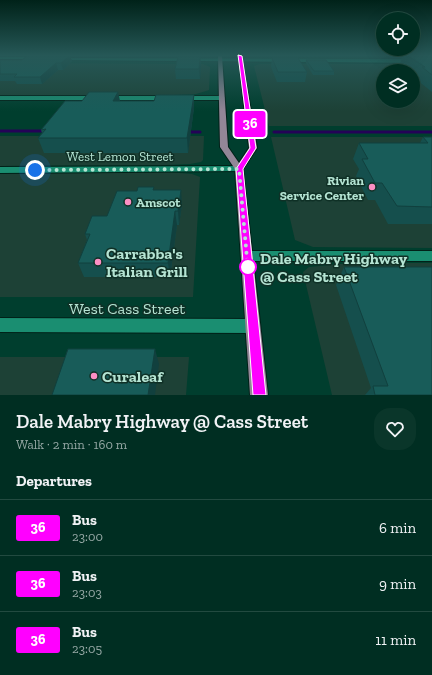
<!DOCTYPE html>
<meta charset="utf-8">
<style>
:root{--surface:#002e22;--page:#0a362a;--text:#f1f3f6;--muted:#95a8a5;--line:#224a40}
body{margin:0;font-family:"Zilla Slab",serif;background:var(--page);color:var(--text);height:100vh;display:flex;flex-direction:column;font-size:15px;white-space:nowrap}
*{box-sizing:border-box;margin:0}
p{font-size:13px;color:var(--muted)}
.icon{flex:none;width:22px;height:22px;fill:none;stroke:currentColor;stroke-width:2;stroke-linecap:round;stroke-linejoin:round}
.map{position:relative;height:395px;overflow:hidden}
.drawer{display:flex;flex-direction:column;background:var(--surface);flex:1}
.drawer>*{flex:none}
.badge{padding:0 8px;border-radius:3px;font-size:14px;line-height:26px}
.fabs{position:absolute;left:376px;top:12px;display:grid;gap:8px}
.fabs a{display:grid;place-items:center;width:44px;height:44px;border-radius:50%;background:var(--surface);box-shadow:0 4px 16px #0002,0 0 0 1px var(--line);font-size:20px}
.you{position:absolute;width:20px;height:20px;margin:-10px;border:3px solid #fff;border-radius:50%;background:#1a73e8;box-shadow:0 0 0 6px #1a73e833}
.map>.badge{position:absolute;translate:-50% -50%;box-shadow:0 0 0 2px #fff}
h2{padding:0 16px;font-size:15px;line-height:36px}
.round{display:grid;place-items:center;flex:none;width:42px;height:42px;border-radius:16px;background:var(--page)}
.summary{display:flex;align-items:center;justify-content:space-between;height:68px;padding:0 16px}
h1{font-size:19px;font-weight:600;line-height:30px}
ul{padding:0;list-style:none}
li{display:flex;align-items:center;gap:12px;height:56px;padding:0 16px;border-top:1px solid var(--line)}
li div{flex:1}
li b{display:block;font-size:15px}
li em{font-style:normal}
li .badge{min-width:44px;font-weight:700;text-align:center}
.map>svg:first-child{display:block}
.built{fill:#1d4136;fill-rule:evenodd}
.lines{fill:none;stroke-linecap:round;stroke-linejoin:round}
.stream{stroke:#240257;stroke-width:3}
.minor-casing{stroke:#012118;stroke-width:2}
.major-casing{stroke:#012118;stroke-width:2}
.minor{fill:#1a8e71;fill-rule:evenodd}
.major{fill:#938697;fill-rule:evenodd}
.wall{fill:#154f4d}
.shaded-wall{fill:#11403e}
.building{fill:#185c59;stroke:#11403e}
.line{fill:#f0f;stroke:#fff}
.walk{stroke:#b5e4d3;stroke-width:4;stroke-dasharray:0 7.2}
.poi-dot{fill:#fb8fc4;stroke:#0f3026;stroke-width:1.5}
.stop-dot{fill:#fff;stroke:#f0f;stroke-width:2}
.labels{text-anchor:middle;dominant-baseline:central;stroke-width:3;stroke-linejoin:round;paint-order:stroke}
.street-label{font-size:13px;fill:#b5e4d3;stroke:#0f3026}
.poi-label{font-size:13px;font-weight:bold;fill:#b5e4d3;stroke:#0f3026;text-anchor:end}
.near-poi-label{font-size:16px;font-weight:bold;fill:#b5e4d3;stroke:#0f3026;text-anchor:start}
.near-stop-label{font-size:16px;font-weight:bold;fill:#b5e4d3;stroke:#0f3026;text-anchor:start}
.near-street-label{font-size:16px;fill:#b5e4d3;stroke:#0f3026}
</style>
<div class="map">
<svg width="432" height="395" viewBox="0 0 432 395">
<rect width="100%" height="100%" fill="#003e2e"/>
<path class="built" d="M0,63L203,64L210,67L209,90L196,94L173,95H0Z
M260,64H432V126H269L254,66ZM383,71H413V101H383Z
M0,136H204L203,160L201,162L190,164L166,165L0,166Z
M271,137H432V248L313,247L295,240Z
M0,172H167L192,174L200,177L193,297H0Z
M351,263H432V395H332L303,272L309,267Z
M0,357H189L186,395H0Z"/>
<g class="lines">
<path class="stream" d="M0,131H46
M186,132H200
M274,132H432"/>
<g class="minor-casing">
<path id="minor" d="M0,57H36L38,58L36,59H0Z
M56,58L432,59V63L58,60H56Z
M0,96H222L225,98L222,100H0Z
M239,166L243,169L242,171L0,173V167Z
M247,251H432V261H247L243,259L241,256L243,253Z
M0,318L253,319L258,321L260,326L258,331L253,333L0,332Z"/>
</g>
<g class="major-casing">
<path id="major" d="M218,56H222L228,147L239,163L249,148L238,56H242L257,148L243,169L268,395H250L235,169L220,147Z"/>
</g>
<use href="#minor" class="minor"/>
<use href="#major" class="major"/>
</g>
<path class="wall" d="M27,56H77H70L72,61L63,70H58L42,84H17L15,81H0V60H22Z
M301,56H321L320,57H302Z
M388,56H432V92L417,80L418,78L413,74V71H409L400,64L402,57H390Z
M200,57L201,66L200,79H176L175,69Z
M272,58L307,72L305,82H277L271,67Z
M306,60L334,71V75H313L306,63Z
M194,95V108L188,153H44L38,138L42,133L41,130L120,101H154Z
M423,137H432V224H388L375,200H368L356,176L359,169L353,159L359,143H420Z
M154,190L182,204L179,225H177L170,277H84L78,263L87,240L85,234L137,191Z
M344,267L432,395H365L371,388L336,285Z"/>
<path class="shaded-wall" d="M69,56H70L72,61L63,70L61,63Z
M200,57L201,66L200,79L199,69Z
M56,63L58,70L42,84L40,77Z
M118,92L121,105L113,101Z
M194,95V108L188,153L187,138Z
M181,190L182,204L179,225L178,211Z
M175,211L177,225L170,277L168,263Z
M155,349L159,364L155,395H148Z"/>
<path class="building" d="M27,56H69L61,63H56L40,77H14L17,74H0V60H22Z
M408,56H432V75L422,67H425Z
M178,57H200L199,69H175Z
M272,58H298L307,72H278Z
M306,60H326L334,71H314Z
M89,92H118L113,101H154L156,95H194L187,138H38L46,129L41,130L65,101H82Z
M423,137H432V207L397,206L382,183H375L362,159H368L359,143H428Z
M138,187H154L153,190H181L178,211H175L168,263H78L90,234H85L92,216H107L117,191H137Z
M344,267H432V395H375L373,386H388Z
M68,349H155L148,395H52Z"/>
<linearGradient id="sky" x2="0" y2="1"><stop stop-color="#002219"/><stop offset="0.5" stop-color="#265857"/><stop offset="1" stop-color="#265857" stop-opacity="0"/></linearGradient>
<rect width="432" height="111" fill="url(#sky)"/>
<path class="line" d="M238,55L242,56L256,148L243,169L266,395H253L236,169L250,148Z"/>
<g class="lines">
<path class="walk" d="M35,170L239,169L248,270V267"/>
</g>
<g class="poi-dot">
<circle cx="372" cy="187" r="4"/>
<circle cx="128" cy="202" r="4"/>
<circle cx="98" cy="262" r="4"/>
<circle cx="94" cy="376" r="4"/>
</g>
<circle class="stop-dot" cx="248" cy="267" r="8"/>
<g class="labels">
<g class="street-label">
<text x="120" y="156">West Lemon Street</text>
</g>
<g class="poi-label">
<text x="364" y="180">Rivian<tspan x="364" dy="15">Service Center</tspan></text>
<text x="136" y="202" text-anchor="start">Amscot</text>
</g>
<g class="near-poi-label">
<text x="106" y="253">Carrabba's<tspan x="106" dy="18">Italian Grill</tspan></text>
<text x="102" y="376">Curaleaf</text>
</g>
<g class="near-stop-label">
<text x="260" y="258">Dale Mabry Highway<tspan x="260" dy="18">@ Cass Street</tspan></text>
</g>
<g class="near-street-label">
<text x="127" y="308">West Cass Street</text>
</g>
</g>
</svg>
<div class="fabs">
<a><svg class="icon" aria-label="locate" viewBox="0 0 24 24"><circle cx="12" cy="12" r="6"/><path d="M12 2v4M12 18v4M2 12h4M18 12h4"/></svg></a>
<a><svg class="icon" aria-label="layers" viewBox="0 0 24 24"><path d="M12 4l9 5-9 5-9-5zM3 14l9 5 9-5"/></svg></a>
</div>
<div class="you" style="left:35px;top:170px"></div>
<b class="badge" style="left:250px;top:124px;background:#f0f;color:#fff">36</b>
</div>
<section class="drawer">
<div class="summary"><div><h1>Dale Mabry Highway @ Cass Street</h1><p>Walk · 2 min · 160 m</p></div><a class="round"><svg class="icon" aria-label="heart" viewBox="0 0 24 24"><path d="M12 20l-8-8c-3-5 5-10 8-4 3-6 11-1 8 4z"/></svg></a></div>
<h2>Departures</h2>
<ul>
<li><span class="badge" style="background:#f0f;color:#fff">36</span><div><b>Bus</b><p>23:00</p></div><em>6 min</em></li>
<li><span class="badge" style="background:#f0f;color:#fff">36</span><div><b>Bus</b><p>23:03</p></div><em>9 min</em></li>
<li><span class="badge" style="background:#f0f;color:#fff">36</span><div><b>Bus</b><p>23:05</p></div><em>11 min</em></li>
</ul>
</section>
